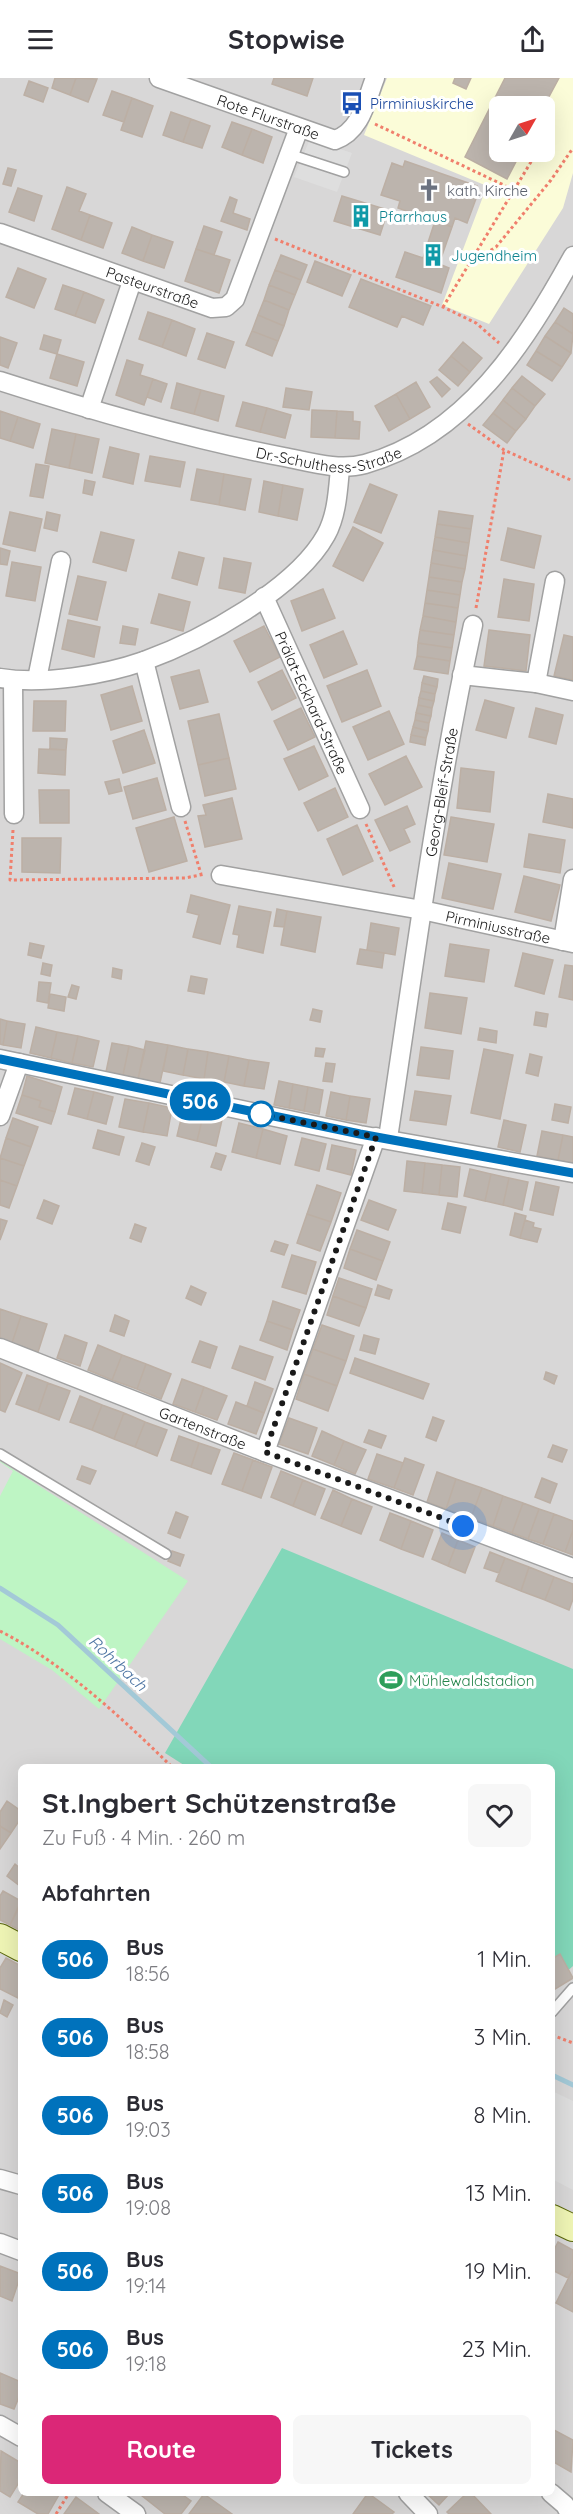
<!DOCTYPE html>
<html lang="de">
<meta charset="utf-8">
<style>
:root{--surface:#fff;--page:#f7f7f7;--text:#2b2b33;--muted:#7c7c81;--accent:#db2777}
body{margin:0;font-family:Quicksand,sans-serif;background:var(--page);color:var(--text);height:100vh;display:flex;flex-direction:column;font-size:22px;white-space:nowrap}
*{box-sizing:border-box;margin:0}
p{font-size:20px;color:var(--muted)}
.icon{flex:none;width:33px;height:33px;fill:none;stroke:currentColor;stroke-width:2;stroke-linecap:round;stroke-linejoin:round}
.map{position:relative;flex:1;overflow:hidden}
.drawer{position:absolute;left:18px;top:1686px;width:537px;height:732px;display:flex;flex-direction:column;background:var(--surface);border-radius:9px;box-shadow:0 6px 24px #0002}
.drawer>*{flex:none}
.badge{padding:0 12px;border-radius:20px;font-size:21px;line-height:39px}
.needle{width:39px;rotate:51deg}
.fabs{position:absolute;left:489px;top:18px;display:grid;gap:12px}
.fabs a{display:grid;place-items:center;width:66px;height:66px;border-radius:9px;background:var(--surface);box-shadow:0 6px 24px #0002;font-size:30px}
.you{position:absolute;width:30px;height:30px;margin:-15px;border:4px solid #fff;border-radius:50%;background:#1a73e8;box-shadow:0 0 0 9px #1a73e833}
.map>.badge{position:absolute;translate:-50% -50%;box-shadow:0 0 0 3px #fff}
h2{padding:0 24px;font-size:22px;line-height:54px}
.round{display:grid;place-items:center;flex:none;width:63px;height:63px;border-radius:9px;background:var(--page)}
.headline{display:flex;align-items:center;justify-content:space-between;height:102px;padding:0 24px}
h1{font-size:28px;font-weight:700;line-height:45px}
.cta{display:flex;gap:12px;margin-top:auto;padding:12px 24px}
.cta a{flex:1;height:69px;border-radius:9px;background:var(--accent);color:#fff;font-size:24px;font-weight:700;line-height:69px;text-align:center}
.cta a+a{background:var(--page);color:var(--text)}
ul{padding:0;list-style:none}
li{display:flex;align-items:center;gap:18px;height:78px;padding:0 24px}
li div{flex:1}
li b{display:block;font-size:22px}
li em{font-style:normal}
li .badge{min-width:66px;font-weight:700;text-align:center}
header{display:flex;justify-content:space-between;align-items:center;height:78px;padding:0 24px;background:var(--surface);font-size:27px;font-weight:700}
.map>svg:first-child{display:block}
.residential{fill:#d8d7d7;fill-rule:evenodd}
.education{fill:#fbfcd8;fill-rule:evenodd}
.park{fill:#bef5c4}
.pitch{fill:#82d7b9}
.parking{fill:#dedede}
.lines{fill:none;stroke-linecap:round;stroke-linejoin:round}
.stream{stroke:#a3c9d7;stroke-width:5}
.building{fill:#bcb4ad;stroke:#bcafa4;stroke-width:1.5}
.service-casing{stroke:#a1a1a1;stroke-width:12}
.minor-casing{stroke:#a1a1a1;stroke-width:21}
.secondary-casing{stroke:#5b680b;stroke-width:28}
.path{stroke:#f07f6c;stroke-width:3;stroke-dasharray:3 3;stroke-linecap:butt}
.service{stroke:#fff;stroke-width:9}
.minor{stroke:#fff;stroke-width:18}
.secondary{stroke:#eff5b5;stroke-width:26}
.line-casing{stroke:#fff;stroke-width:14}
.line{stroke:#0072bc;stroke-width:9}
.walk{stroke:#1a1a1a;stroke-width:6;stroke-dasharray:0 10.8}
.stop-dot{fill:#fff;stroke:#0072bc;stroke-width:3}
.labels{text-anchor:middle;dominant-baseline:central;stroke-width:6;stroke-linejoin:round;paint-order:stroke}
.transit-label{font-size:15px;fill:#164399;stroke:#fff;text-anchor:start}
.street-label{font-size:15px;fill:#1a1a1a;stroke:#fff}
.worship-label{font-size:15px;fill:#5b616d;stroke:#fff;text-anchor:start}
.culture-label{font-size:15px;fill:#0d838f;stroke:#fff;text-anchor:start}
.leisure-label{font-size:15px;fill:#27864d;stroke:#fff;text-anchor:start}
.water-label{font-size:16px;font-style:italic;fill:#4e75a3;stroke:#fff}
</style>
<header><svg class="icon" aria-label="menu" viewBox="0 0 24 24"><path d="M4 6h16M4 12h16M4 18h16"/></svg>Stopwise<svg class="icon" aria-label="share" viewBox="0 0 24 24"><path d="M12 15V3M7 8l5-5 5 5M5 13v7h14v-7"/></svg></header>
<div class="map">
<svg width="573" height="2436" viewBox="0 0 573 2436">
<rect width="100%" height="100%" fill="#ece8e0"/>
<path class="residential" d="M0,0H573V2436H0ZM500,28H544V74H500ZM21,1689H552V2415H21Z"/>
<path class="education" d="M387,0H573V95L563,130L489,246L442,227L487,108L364,57ZM500,28H544V74H500Z"/>
<path class="park" d="M0,1383L188,1503L99,1631L52,1592L0,1561Z"/>
<path class="pitch" d="M282,1470L573,1591V1888L552,1907V1689H187L165,1675Z"/>
<path class="parking" d="M310,61L352,75L337,114L294,99Z
M0,1384L13,1393L0,1418Z
M552,2013L573,2023V2112L552,2101Z"/>
<g class="lines">
<path class="stream" d="M0,1510L58,1547L211,1689
M552,1997L573,2007"/>
</g>
<path class="building" d="M55,0H76L70,17L52,10Z
M76,0L97,1L88,24L70,17Z
M274,0H313L307,18L272,6Z
M455,0H471L466,11L453,5Z
M505,0H559L544,28H500V74H521L507,101L465,79Z
M29,3L48,10L43,24L24,17Z
M112,13L132,20L124,44L103,37Z
M132,20L153,28L142,59L121,52Z
M171,34L191,41L183,64L163,57Z
M191,41L210,48L202,70L183,64Z
M232,44L252,51L242,77L222,69Z
M252,51L272,59L263,85L242,77Z
M405,83L477,108L474,117L477,118L467,145L455,140L452,149L398,130L400,123L381,117L392,85L403,89Z
M8,90L16,92L11,108L3,106Z
M67,109L86,116L79,133L90,137L81,162L52,151Z
M18,110L42,118L34,143L9,134Z
M342,118L388,132L380,157L334,143Z
M230,119L237,122L233,135L250,141L247,152L221,143Z
M90,137L112,145L103,170L81,162Z
M435,143L452,149L439,186L449,190L441,215L396,199L405,174L423,180Z
M204,148L222,154L214,177L196,171Z
M132,149L152,157L143,183L122,175Z
M152,157L173,164L164,190L143,183Z
M196,171L230,182L219,215L185,203Z
M281,177L307,187L301,202L275,192Z
M315,183L351,197L342,218L307,204Z
M18,190L46,201L34,230L6,219Z
M275,192L301,202L295,217L269,207Z
M361,201L431,228L423,247L402,238L397,249L349,229Z
M63,207L84,214L75,238L55,231Z
M269,207L295,217L289,232L264,222Z
M84,214L104,222L95,245L75,238Z
M264,222L289,232L284,248L258,237Z
M564,230L573,236V256L555,244Z
M148,234L172,242L162,269L139,261Z
M258,237L284,248L278,263L252,253Z
M172,242L195,251L186,278L162,269Z
M555,244L573,256L571,275L545,258Z
M252,253L278,263L272,278L246,267Z
M207,255L234,264L225,290L198,281Z
M44,257L61,262L57,276L40,271Z
M545,258L571,275L562,289L536,273Z
M0,259L17,265L8,290L0,287Z
M463,264L482,280L470,294L451,278Z
M536,273L562,289L552,303L527,287Z
M57,276L84,284L77,308L50,300Z
M451,278L470,294L458,308L439,292Z
M127,282L143,287L140,297L153,301L144,327L116,317Z
M522,298L545,316L535,328L512,310Z
M437,299L450,311L442,319L430,304Z
M153,301L167,306L161,324L147,319Z
M416,304L430,329L410,341L396,316Z
M177,305L201,312L194,336L171,330Z
M286,310L312,314L309,332L283,329Z
M512,310L535,328L526,341L503,322Z
M201,312L224,318L218,343L194,336Z
M396,316L410,341L389,353L375,328Z
M503,322L526,341L516,353L493,335Z
M243,324L267,330L260,354L236,348Z
M267,330L291,337L285,360L260,354Z
M312,332L337,333L335,360L311,359Z
M0,333L18,339L10,363L0,360Z
M337,333L353,334V343L360,344L359,361L335,360Z
M493,335L516,353L507,365L483,347Z
M18,339L40,346L33,370L10,363Z
M52,351L76,356L69,390L45,385Z
M76,356L99,361L92,395L69,390Z
M110,369L139,376L133,406L103,399Z
M150,378L185,384L180,409L145,403Z
M36,386L49,388L43,420L30,418Z
M197,391L224,396L219,427L191,422Z
M224,396L251,401L245,432L219,427Z
M85,402L95,404L92,417L83,415Z
M264,403L283,407L278,438L259,434Z
M370,406L397,417L381,455L354,444Z
M283,407L303,411L297,442L278,438Z
M439,433L473,438L471,451L437,446Z
M10,434L42,441L35,473L3,466Z
M47,434L60,437L57,453L44,450Z
M437,446L471,451L469,465L435,459Z
M353,449L383,465L363,503L333,488Z
M508,450L541,458L534,490L501,482Z
M101,454L134,462L126,493L93,484Z
M435,459L469,465L467,478L433,472Z
M0,470L10,473L7,487L0,486Z
M433,472L467,478L465,491L431,485Z
M179,474L204,480L197,507L172,500Z
M224,480L251,485L245,515L219,510Z
M12,484L41,489L35,523L6,518Z
M431,485L465,491L462,504L429,499Z
M78,498L106,504L97,542L69,536Z
M429,499L462,504L460,517L427,512Z
M504,501L534,506L529,543L498,539Z
M323,511L335,540L302,553L291,523Z
M427,512L460,517L458,530L425,525Z
M159,516L190,524L183,553L151,545Z
M425,525L458,530L456,544L423,538Z
M423,538L456,544L454,557L420,552Z
M68,542L100,549L94,579L62,571Z
M123,548L138,551L135,567L120,565Z
M264,548L280,579L250,594L234,563Z
M420,552L454,557L452,570L418,565Z
M489,552L530,557L526,593L484,588Z
M343,553L357,586L324,600L310,567Z
M564,557L573,559V602L554,598Z
M418,565L452,570L450,583L417,578Z
M417,578L450,583L448,596L414,591Z
M199,592L208,624L180,631L171,599Z
M282,592L296,620L272,632L258,604Z
M367,592L381,628L342,644L327,608Z
M424,598L438,601L437,609L422,605Z
M422,605L437,609L435,616L421,613Z
M132,608L142,643L111,652L101,617Z
M421,613L435,616L434,623L419,620Z
M419,620L434,623L432,630L418,627Z
M485,622L514,630L506,660L476,652Z
M34,623H66L65,653H33Z
M418,627L432,630L431,638L416,635Z
M301,630L315,659L288,672L274,643Z
M536,630L563,637L556,666L529,659Z
M389,633L404,666L368,682L353,649Z
M416,635L431,638L429,645L415,642Z
M219,636L229,680L198,687L188,643Z
M415,642L429,645L428,653L413,649Z
M413,649L428,653L426,660L411,657Z
M144,652L155,685L123,695L113,663Z
M411,657L426,660L425,667L410,664Z
M50,660L67,661L66,672L50,671Z
M314,668L328,698L299,712L284,681Z
M39,671L66,672L65,697L38,695Z
M406,678L422,709L385,727L369,696Z
M229,680L236,711L205,718L198,687Z
M461,690L494,694L490,734L457,730Z
M157,700L166,732L133,741L124,709Z
M119,701L122,713L109,716L105,704Z
M335,710L348,739L318,753L304,725Z
M39,712H69V745H40Z
M548,716L573,721V750L543,744Z
M232,720L242,761L205,769L198,738L206,737L203,727Z
M407,728L415,746L404,751L410,764L390,773L375,742Z
M174,739L187,783L149,794L136,750Z
M451,739L494,746L487,784L444,777Z
M357,747L373,783L343,797L327,761Z
M529,756L565,762L560,795L524,789Z
M22,760H61L60,795L22,794Z
M449,785L501,796L493,831L442,820Z
M524,798L560,807L551,843L515,834Z
M191,817L230,827L220,866L193,859L199,837L187,834Z
M239,828L271,834L263,875L237,869L239,857L233,856Z
M277,831L287,833L284,849L274,848Z
M287,833L321,839L315,874L281,867Z
M371,845L399,850L395,877L367,872Z
M30,865L44,868L41,880L28,877Z
M450,866L489,872L484,904L445,898Z
M360,871L384,875L382,890L357,886Z
M523,875L553,882L544,916L515,908Z
M43,885L52,887L50,898L41,896Z
M565,887L573,888V922L559,919Z
M113,890L122,892L121,901L112,899Z
M191,898L207,901L204,916L188,913Z
M39,904L51,905L48,925L37,923Z
M72,907L79,909L76,921L68,919Z
M430,915L467,920L461,956L425,950Z
M50,916L66,919L64,933L48,930Z
M313,931L322,933L320,944L310,942Z
M536,934L548,936L546,949L534,947Z
M0,941L7,943L3,967L0,966Z
M7,943L25,946L21,970L3,967Z
M36,949L57,954L51,980L30,975Z
M480,950L497,953L496,965L478,962Z
M57,954L78,958L72,985L51,980Z
M78,958L99,963L93,989L72,985Z
M146,963L168,967L160,1005L138,1001Z
M112,965L129,968L123,997L106,994Z
M168,967L188,971L183,997L163,993Z
M129,968L145,972L138,1001L123,997Z
M421,969L453,973L449,1001L417,997Z
M316,970L325,971L323,979L315,978Z
M188,971L208,974L204,1001L183,997Z
M484,971L513,977L500,1041L471,1035Z
M208,974L229,978L224,1004L204,1001Z
M530,976L542,979L538,998L526,995Z
M229,978L249,982L244,1008L224,1004Z
M249,982L269,985L264,1011L244,1008Z
M326,985L335,986L332,1004L323,1003Z
M27,998L62,1009L55,1034L39,1029L41,1023L22,1017Z
M279,1003L293,1006L289,1030L274,1027Z
M293,1006L308,1009L304,1033L289,1030Z
M308,1009L323,1012L319,1036L304,1033Z
M75,1010L94,1014L87,1041L68,1036Z
M415,1013L451,1018L446,1047L410,1042Z
M94,1014L113,1019L106,1046L87,1041Z
M331,1014L350,1018L346,1042L326,1038Z
M22,1017L41,1023L39,1029L55,1034L51,1046L16,1035Z
M350,1018L370,1021L366,1045L346,1042Z
M125,1021L149,1025L143,1054L119,1049Z
M149,1025L172,1030L167,1058L143,1054Z
M555,1026L571,1029L568,1045L552,1042Z
M183,1033L203,1038L197,1063L177,1058Z
M203,1038L222,1042L216,1068L197,1063Z
M13,1040L38,1049L31,1069L6,1060Z
M504,1042L526,1047L520,1074L498,1069Z
M239,1045L263,1051L256,1080L232,1074Z
M263,1051L287,1058L280,1086L256,1080Z
M98,1052L124,1059L119,1077L93,1070Z
M542,1053L563,1057L558,1082L537,1078Z
M563,1057L573,1059V1085L558,1082Z
M6,1060L31,1069L24,1088L0,1080Z
M302,1060L326,1066L319,1093L295,1087Z
M142,1065L155,1069L149,1087L136,1083Z
M332,1067L356,1072L351,1097L327,1091Z
M216,1075L226,1078L221,1092L211,1089Z
M0,1080L24,1088L17,1108L0,1102Z
M407,1083L425,1085L422,1115L404,1113Z
M425,1085L442,1087L439,1117L422,1115Z
M442,1087L460,1089L457,1119L439,1117Z
M470,1091L491,1096L485,1123L464,1118Z
M491,1096L509,1100L503,1127L485,1123Z
M509,1100L528,1104L522,1132L503,1127Z
M0,1102L17,1108L9,1130L0,1127Z
M536,1104L559,1109L553,1137L530,1132Z
M317,1107L341,1115L331,1144L307,1136Z
M44,1122L59,1128L52,1146L37,1140Z
M369,1122L396,1132L388,1152L361,1142Z
M448,1125L466,1129L460,1155L442,1151Z
M515,1135L526,1138L520,1160L510,1157Z
M307,1136L331,1144L320,1173L297,1165Z
M0,1141L7,1143L0,1162Z
M525,1142L534,1145L533,1149L541,1151L537,1164L520,1160Z
M135,1146L146,1150L141,1164L130,1160Z
M357,1152L390,1164L383,1183L350,1171Z
M275,1163L288,1167L284,1177L271,1173Z
M350,1171L383,1183L376,1202L344,1190Z
M292,1177L316,1184L306,1216L282,1209Z
M339,1200L372,1211L366,1230L333,1218Z
M378,1207L392,1212L389,1221L375,1217Z
M191,1208L206,1215L201,1227L186,1220Z
M333,1218L366,1230L359,1248L327,1237Z
M273,1223L300,1232L293,1252L267,1243Z
M0,1231L21,1238L12,1265L0,1261Z
M115,1237L129,1243L124,1258L110,1253Z
M21,1238L47,1246L38,1274L12,1265Z
M267,1243L293,1252L287,1272L260,1262Z
M322,1247L354,1258L346,1283L313,1271Z
M65,1257L87,1265L80,1288L57,1280Z
M364,1257L379,1261L375,1276L360,1272Z
M200,1263L217,1269L210,1290L192,1284Z
M98,1267L122,1277L112,1302L88,1292Z
M240,1268L273,1279L265,1302L232,1290Z
M313,1271L346,1283L337,1308L304,1296Z
M122,1277L146,1286L137,1311L112,1302Z
M355,1280L429,1306L423,1321L350,1295Z
M0,1285L22,1295L5,1334L0,1332Z
M146,1286L171,1296L161,1321L137,1311Z
M546,1294L557,1298L554,1306L544,1301Z
M304,1296L337,1308L328,1333L296,1321Z
M27,1297L48,1305L38,1334L16,1326Z
M182,1301L204,1309L195,1334L173,1326Z
M255,1304L273,1311L264,1335L247,1328Z
M48,1305L70,1313L59,1342L38,1334Z
M204,1309L227,1318L217,1342L195,1334Z
M80,1318L102,1327L92,1352L70,1344Z
M236,1324L264,1335L256,1356L228,1346Z
M102,1327L124,1335L114,1361L92,1352Z
M124,1335L145,1344L135,1369L114,1361Z
M433,1339L444,1343L436,1363L426,1359Z
M289,1340L317,1350L308,1376L279,1366Z
M145,1344L167,1352L157,1378L135,1369Z
M369,1352L386,1358L381,1370L364,1364Z
M322,1353L344,1363L334,1387L312,1378Z
M179,1358L199,1365L191,1389L171,1382Z
M344,1363L366,1372L355,1396L334,1387Z
M199,1365L220,1372L211,1396L191,1389Z
M553,1367L567,1372L562,1384L548,1379Z
M234,1375L253,1382L242,1413L222,1406Z
M377,1376L403,1385L394,1410L368,1401Z
M405,1380L424,1387L413,1417L394,1410Z
M253,1382L272,1389L261,1420L242,1413Z
M82,1388L96,1393L90,1406L77,1401Z
M281,1393L303,1402L293,1428L271,1419Z
M437,1394L456,1401L446,1431L427,1424Z
M542,1400L557,1406L550,1425L535,1419Z
M456,1401L482,1410L471,1440L446,1431Z
M303,1402L325,1411L315,1437L293,1428Z
M482,1410L503,1418L493,1448L471,1440Z
M333,1412L352,1421L341,1448L321,1440Z
M503,1418L523,1425L512,1455L493,1448Z
M352,1421L372,1429L361,1456L341,1448Z
M523,1425L539,1431L528,1461L512,1455Z
M539,1431L554,1436L543,1466L528,1461Z
M176,1434L188,1439L180,1460L168,1455Z
M390,1435L411,1443L401,1471L380,1462Z
M554,1436L573,1443V1452L565,1474L543,1466Z
M411,1443L433,1452L423,1479L401,1471Z
M573,1452V1477L565,1474Z
M442,1455L458,1462L448,1488L432,1481Z
M458,1462L475,1469L465,1495L448,1488Z
M172,1473L184,1477L180,1488L168,1483Z
M490,1474L505,1480L499,1495L484,1490Z
M505,1480L529,1489L521,1513L496,1503Z
M529,1489L554,1499L545,1522L521,1513Z
M554,1499L573,1506V1521L569,1532L545,1522Z
M7,1723L21,1733V1740L11,1755L0,1748V1734Z
M0,1748L11,1755L0,1771Z
M15,1786L21,1791L20,1808L7,1798Z
M3,1813L21,1823L10,1847L0,1842V1818Z
M21,1826V1853L10,1847Z
M560,1876L573,1900L552,1913V1881Z
M6,1880L21,1888V1915L18,1920L0,1911V1890Z
M4,1922L13,1927L7,1939L0,1935Z
M558,2164L573,2172V2191L568,2200L552,2192V2176Z
M0,2188L21,2196L12,2223L0,2218Z
M573,2191V2234L556,2225Z
M0,2295L21,2304V2314L14,2331L0,2326Z
M552,2351L573,2362L571,2394L552,2383Z
M1,2373L21,2385V2401L10,2419L0,2413Z
M24,2415H60L48,2436H38L18,2424Z
M142,2415H180L191,2423L181,2436H165L141,2417Z
M368,2415L394,2434L392,2436H353Z
M426,2415H450L439,2427Z
M467,2415H471L491,2436H449L447,2434Z
M204,2416L232,2436H189Z
M76,2419L99,2436H64Z"/>
<g class="lines">
<g class="service-casing">
<path id="service" d="M289,76L344,94
M0,1376L166,1476
M552,1934L573,1910"/>
</g>
<g class="minor-casing">
<g id="minor">
<path id="s1" d="M159,0L335,62C361,53 366,23 375,0"/>
<path id="s2" d="M0,155L212,230L226,229L235,221L299,50"/>
<path id="s3" d="M0,303C93,333 188,361 284,379C310,384 338,393 365,386C466,358 525,265 573,178"/>
<path d="M89,331L132,203"/>
<path id="s4" d="M264,519L360,731"/>
<path d="M144,583L181,729"/>
<path d="M462,597L536,605L573,613"/>
<path d="M0,600C43,607 104,597 144,583C202,562 296,511 326,457C337,437 338,412 340,390"/>
<path d="M37,601L61,483"/>
<path d="M13,602L14,736"/>
<path d="M536,605L555,503"/>
<path id="s5" d="M221,797L422,832L573,865"/>
<path d="M563,863L573,801"/>
<path d="M0,981L360,1057L573,1095"/>
<path d="M0,1038L19,985"/>
<path id="s6" d="M388,1060C414,889 436,716 473,547"/>
<path id="s7" d="M0,1270L265,1374L573,1490"/>
<path d="M265,1374L376,1059"/>
<path d="M0,2101L21,2107"/>
<path d="M0,2165L21,2173"/>
<path d="M0,2347L21,2359"/>
<path d="M107,2415L136,2436"/>
<path d="M408,2415L428,2436"/>
<path d="M551,2415L565,2427L570,2436"/>
</g>
</g>
<g class="secondary-casing">
<path id="secondary" d="M0,1859L21,1870
M552,2140L573,2150"/>
</g>
<path class="path" d="M375,46L514,112L443,229
M514,112L537,74
M275,161L443,229L476,245L499,265
M474,177H483L496,169L551,102L573,70
M468,346L504,372L573,403
M476,530L504,372
M185,743L201,796
M366,746L395,811
M13,752L10,802L185,800L205,796
M0,1553C64,1586 121,1639 172,1689
M552,1957L573,1965
M56,2436L69,2415"/>
<use href="#service" class="service"/>
<use href="#minor" class="minor"/>
<use href="#secondary" class="secondary"/>
</g>
<g class="lines">
<g class="line-casing">
<path id="line" d="M0,981L360,1056L573,1095"/>
</g>
<use href="#line" class="line"/>
<path class="walk" d="M261,1036L376,1059L265,1374L463,1448"/>
</g>
<defs>
<g id="bus-bare" transform="scale(1.8)"><path d="M-5-6H5V4H4V6H2V4H-2V6H-4V4H-5ZM-3.5-4V0h7V-4ZM-3.5 1.2v1.5H-2V1.2ZM2 1.2v1.5H3.5V1.2Z" fill="#1a4fb4" stroke="#fff" stroke-width="2.5" paint-order="stroke"/></g>
<g id="church-bare" transform="scale(1.8)"><path d="M-1.2-6h2.4v3.5h3.3v2.4h-3.3V6h-2.4V-.1h-3.3v-2.4h3.3Z" fill="#6b7280" stroke="#fff" stroke-width="2.5" paint-order="stroke"/></g>
<g id="building-bare" transform="scale(1.8)"><path d="M-4-6H4V6H1V3H-1V6H-4ZM-2.5-4.3h1.7v1.8h-1.7ZM.8-4.3h1.7v1.8H.8ZM-2.5-1h1.7V.8h-1.7ZM.8-1h1.7V.8H.8Z" fill="#0f9aa8" stroke="#fff" stroke-width="2.5" paint-order="stroke"/></g>
<g id="stadium-bare" transform="scale(1.8)"><path d="M0-5a6.5 5 0 1 0 0 10a6.5 5 0 1 0 0-10ZM-3.5-1.8h7v3.6h-7Z" fill="#2e9e5b" stroke="#fff" stroke-width="2.5" paint-order="stroke"/></g>
</defs>
<g fill-rule="evenodd">
<use href="#bus-bare" x="352" y="25"/>
<use href="#church-bare" x="429" y="112"/>
<use href="#building-bare" x="361" y="138"/>
<use href="#building-bare" x="433" y="177"/>
<use href="#stadium-bare" x="391" y="1602"/>
</g>
<circle class="stop-dot" cx="261" cy="1036" r="12"/>
<g class="labels">
<g class="transit-label">
<text x="370" y="25">Pirminiuskirche</text>
</g>
<g class="street-label">
<text stroke="none"><textPath href="#s1" startOffset="116">Rote Flurstraße</textPath></text>
<text stroke="none"><textPath href="#s2" startOffset="162">Pasteurstraße</textPath></text>
<text stroke="none"><textPath href="#s3" startOffset="340">Dr.-Schulthess-Straße</textPath></text>
<text stroke="none"><textPath href="#s4" startOffset="116">Prälat-Eckhard-Straße</textPath></text>
<text stroke="none"><textPath href="#s6" startOffset="350">Georg-Bleif-Straße</textPath></text>
<text stroke="none"><textPath href="#s5" startOffset="282">Pirminiusstraße</textPath></text>
<text stroke="none"><textPath href="#s7" startOffset="218">Gartenstraße</textPath></text>
</g>
<g class="worship-label">
<text x="447" y="112">kath. Kirche</text>
</g>
<g class="culture-label">
<text x="379" y="138">Pfarrhaus</text>
<text x="451" y="177">Jugendheim</text>
</g>
<g class="leisure-label">
<text x="409" y="1602">Mühlewaldstadion</text>
</g>
<g class="water-label">
<text transform="translate(118 1585) rotate(43)">Rohrbach</text>
</g>
</g>
</svg>
<div class="fabs">
<a><svg class="needle" viewBox="-14 -14 28 28"><path d="M0-13l5 13h-10z" fill="#e53935"/><path d="M0 13l5-13h-10z" fill="#7c7c81"/></svg></a>
</div>
<div class="you" style="left:463px;top:1448px"></div>
<b class="badge" style="left:200px;top:1023px;background:#0072bc;color:#fff">506</b>
<section class="drawer">
<div class="headline"><div><h1>St.Ingbert Schützenstraße</h1><p>Zu Fuß · 4 Min. · 260 m</p></div><a class="round"><svg class="icon" aria-label="heart" viewBox="0 0 24 24"><path d="M12 20l-8-8c-3-5 5-10 8-4 3-6 11-1 8 4z"/></svg></a></div>
<h2>Abfahrten</h2>
<ul>
<li><span class="badge" style="background:#0072bc;color:#fff">506</span><div><b>Bus</b><p>18:56</p></div><em>1 Min.</em></li>
<li><span class="badge" style="background:#0072bc;color:#fff">506</span><div><b>Bus</b><p>18:58</p></div><em>3 Min.</em></li>
<li><span class="badge" style="background:#0072bc;color:#fff">506</span><div><b>Bus</b><p>19:03</p></div><em>8 Min.</em></li>
<li><span class="badge" style="background:#0072bc;color:#fff">506</span><div><b>Bus</b><p>19:08</p></div><em>13 Min.</em></li>
<li><span class="badge" style="background:#0072bc;color:#fff">506</span><div><b>Bus</b><p>19:14</p></div><em>19 Min.</em></li>
<li><span class="badge" style="background:#0072bc;color:#fff">506</span><div><b>Bus</b><p>19:18</p></div><em>23 Min.</em></li>
</ul>
<div class="cta"><a>Route</a><a>Tickets</a></div>
</section>
</div>
